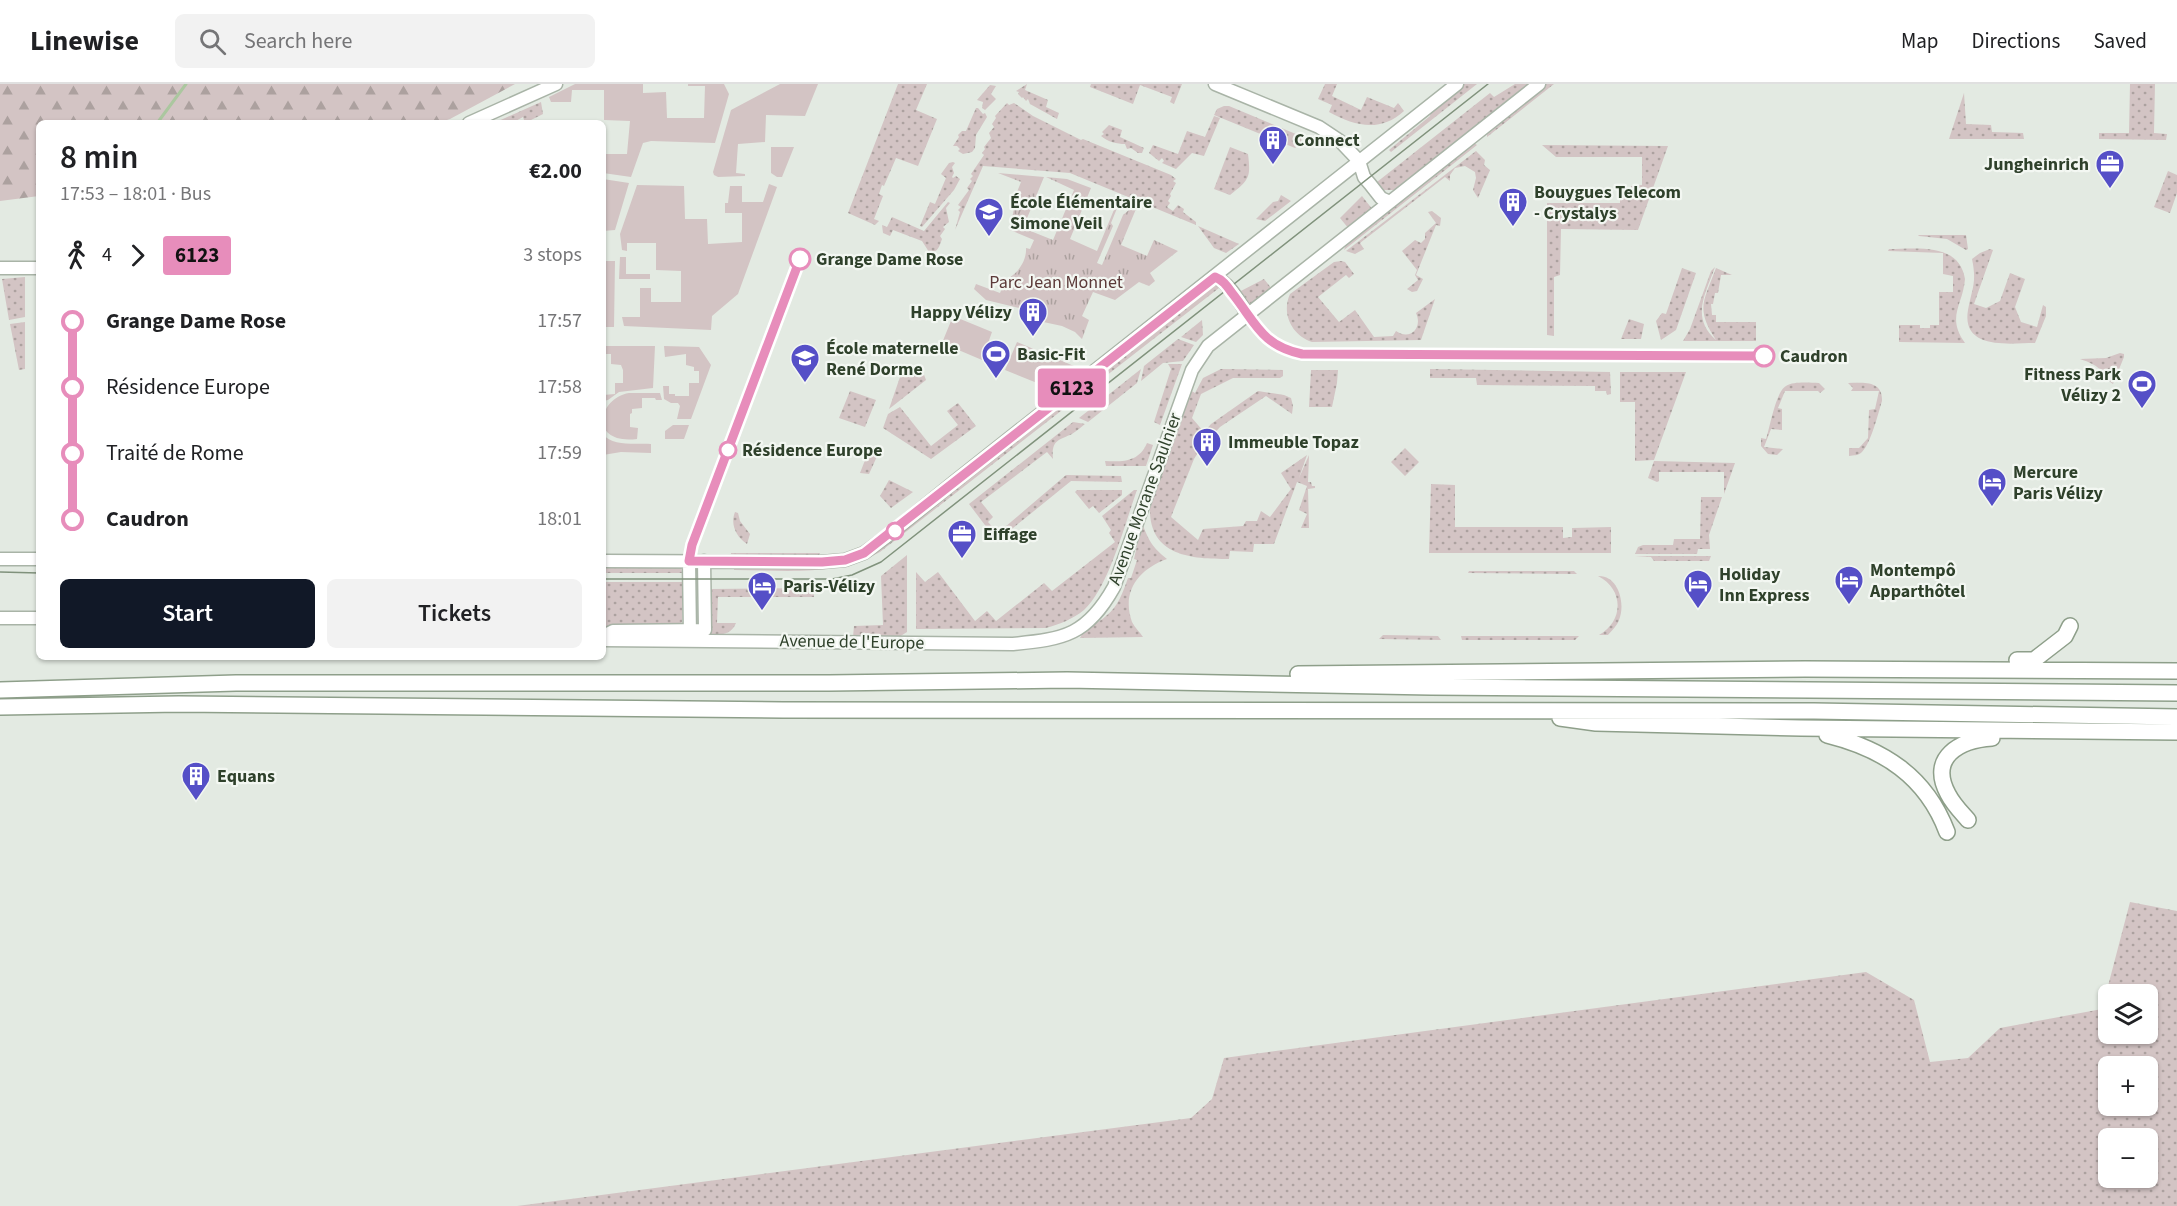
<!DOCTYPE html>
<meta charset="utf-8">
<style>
:root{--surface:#fff;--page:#f2f2f2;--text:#202124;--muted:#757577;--line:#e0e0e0;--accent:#111827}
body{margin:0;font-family:"Source Sans 3",sans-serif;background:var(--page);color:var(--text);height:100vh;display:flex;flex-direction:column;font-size:22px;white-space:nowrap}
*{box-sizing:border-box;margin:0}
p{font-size:20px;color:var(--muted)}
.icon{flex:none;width:33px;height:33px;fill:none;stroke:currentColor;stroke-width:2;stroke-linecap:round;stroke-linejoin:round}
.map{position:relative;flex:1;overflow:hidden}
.sheet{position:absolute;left:36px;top:36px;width:570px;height:540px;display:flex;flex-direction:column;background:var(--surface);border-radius:9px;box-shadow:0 2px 4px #0004}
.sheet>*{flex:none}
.badge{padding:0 12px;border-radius:4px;font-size:21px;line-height:39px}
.fabs{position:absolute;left:2098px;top:900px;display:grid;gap:12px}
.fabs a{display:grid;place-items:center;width:60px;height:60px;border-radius:9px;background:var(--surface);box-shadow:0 2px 4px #0004;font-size:30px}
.map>.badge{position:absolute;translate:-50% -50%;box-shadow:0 0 0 3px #fff}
.legs{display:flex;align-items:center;gap:9px;height:66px;padding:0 24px;font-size:20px}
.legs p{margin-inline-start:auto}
.overview{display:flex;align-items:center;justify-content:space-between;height:102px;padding:0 24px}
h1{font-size:33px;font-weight:600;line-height:45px}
.cta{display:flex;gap:12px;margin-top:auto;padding:12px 24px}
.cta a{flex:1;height:69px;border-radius:9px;background:var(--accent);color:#fff;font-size:24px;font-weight:600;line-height:69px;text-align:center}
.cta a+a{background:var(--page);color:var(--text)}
ul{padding:0 24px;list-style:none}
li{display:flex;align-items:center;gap:21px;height:66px;font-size:22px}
li i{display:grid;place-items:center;width:9px;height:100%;margin:0 8px;background:currentColor}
li i::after{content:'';width:15px;height:15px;margin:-8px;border:4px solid;border-radius:50%;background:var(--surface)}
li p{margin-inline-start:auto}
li:first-child i{background:linear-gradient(#0000 50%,currentColor 0)}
li:last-child i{background:linear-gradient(currentColor 50%,#0000 0)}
header{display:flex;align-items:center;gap:36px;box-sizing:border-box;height:84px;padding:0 30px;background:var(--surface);border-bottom:2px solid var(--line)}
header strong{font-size:28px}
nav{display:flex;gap:33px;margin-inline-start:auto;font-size:21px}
.search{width:420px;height:54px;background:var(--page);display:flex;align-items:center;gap:15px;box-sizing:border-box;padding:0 21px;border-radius:9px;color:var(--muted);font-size:22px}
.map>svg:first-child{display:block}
.grass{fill:url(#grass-dots);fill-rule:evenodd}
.forest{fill:url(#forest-firs)}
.park{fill:url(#park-tufts)}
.garden{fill:#d3c4c4}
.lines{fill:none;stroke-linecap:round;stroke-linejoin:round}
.stream{stroke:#abc79f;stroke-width:3}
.secondary-casing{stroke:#a9b4a7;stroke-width:15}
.highway-casing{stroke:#8e9f8a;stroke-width:18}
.secondary{stroke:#fff;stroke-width:12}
.highway{stroke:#fff;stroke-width:15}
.tram{stroke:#80927c;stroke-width:1.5}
.line-1-casing{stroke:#fff;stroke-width:14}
.line-1{stroke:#e78dbb;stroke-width:9}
.stop-1-dot{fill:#fff;stroke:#e78dbb;stroke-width:3}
.labels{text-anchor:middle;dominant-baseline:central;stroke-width:4.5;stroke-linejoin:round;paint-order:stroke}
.poi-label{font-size:18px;font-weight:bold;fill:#2f412b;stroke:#f3f7f2;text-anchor:start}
.stop-label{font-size:18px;font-weight:bold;fill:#2f412b;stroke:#f3f7f2;text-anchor:start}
.park-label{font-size:18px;fill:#5c3a39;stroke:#f3f7f2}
.street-label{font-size:18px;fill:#2f412b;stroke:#f3f7f2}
</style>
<header>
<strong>Linewise</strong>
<div class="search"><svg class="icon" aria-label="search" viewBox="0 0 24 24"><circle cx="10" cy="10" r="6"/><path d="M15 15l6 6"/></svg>Search here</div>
<nav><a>Map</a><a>Directions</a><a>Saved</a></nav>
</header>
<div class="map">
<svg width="2177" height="1122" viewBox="0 0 2177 1122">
<defs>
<pattern id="grass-dots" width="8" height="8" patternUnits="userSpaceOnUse" patternTransform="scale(1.5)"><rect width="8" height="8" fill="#d3c4c4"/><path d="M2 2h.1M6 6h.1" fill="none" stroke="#aca19f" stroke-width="1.8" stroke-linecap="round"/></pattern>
<pattern id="forest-firs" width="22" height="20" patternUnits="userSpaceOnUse" patternTransform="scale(1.5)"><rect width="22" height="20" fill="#d3c4c4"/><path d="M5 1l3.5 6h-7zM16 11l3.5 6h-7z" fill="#aca19f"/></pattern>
<pattern id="park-tufts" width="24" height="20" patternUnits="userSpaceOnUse" patternTransform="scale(1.5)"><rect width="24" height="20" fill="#d3c4c4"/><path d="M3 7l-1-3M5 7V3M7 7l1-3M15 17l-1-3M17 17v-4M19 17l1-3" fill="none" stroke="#aca19f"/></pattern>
</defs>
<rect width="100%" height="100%" fill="#e3eae2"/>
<path class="grass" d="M898,0H927L916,26L937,35L918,82L896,74L884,102L882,101L879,110L883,112L874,135L879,137L875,141L848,129Z
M1027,0L1025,6L1048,16L1046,23L1059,29L1057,35L1030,20L1028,15L1026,17L1023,13L1022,14L1018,10L1019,8L1016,7Z
M1091,0H1182L1174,20L1170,18L1172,13L1140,1L1133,20L1090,3Z
M1325,0H1337L1332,12L1361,26L1367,13L1394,24L1398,19L1404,27C1380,49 1355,42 1329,28L1332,21L1318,15Z
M1464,0H1477L1391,68L1389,66L1430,32L1431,26Z
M1515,0H1531L1397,106H1383L1377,98L1490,9L1494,13Z
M1546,0H1554L1487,53V47Z
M2130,0H2155L2154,49L2167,50L2166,56L2099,55V49H2129Z
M990,1L996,2L991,10L996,15L985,26L982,24L983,18L977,16Z
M1964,9L1966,40L1991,41L1992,48L2023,49L2024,55H1949Z
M541,18L543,30L525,39L523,33L512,39H494Z
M1007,19L1009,21L1014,19L1033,32L1081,56L1083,55L1171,91L1176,95L1173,97L1176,99L1170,110L1171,112L1168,117L1170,119L1167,123L1173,127L1178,121L1184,125L1183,128L1196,138V141L1070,89L983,82L955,146L960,128L958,126L961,123L958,121L969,106L967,104L972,97L970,95L973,92L971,90L984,71L982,69L985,65L984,63L991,54L989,49L994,43L992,40L996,34L995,32Z
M1224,22H1229L1303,53L1301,56L1302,58L1295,64L1214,31L1217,25Z
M976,24H978L983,30L985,29L987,33L976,51L975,64L972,68L963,70L958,67L960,65L957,62H953L959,53L958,51L962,47H966Z
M1214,32L1220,34L1204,72L1192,69L1176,85L1162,79L1164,77L1162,74L1159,77L1149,69L1153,61L1178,70L1187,47L1205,53Z
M1109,41L1122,46L1120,53L1144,64L1142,69H1138L1131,64L1127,65L1125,60C1117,60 1108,58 1101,52L1104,50L1102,48Z
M1474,59L1477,61L1344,166L1347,158Z
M1542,61L1668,62L1638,146L1561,145L1560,191L1554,193V252L1547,251V119H1620V112H1631V102L1642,101V73H1556Z
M1230,63L1248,70C1251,94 1249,96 1230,111L1214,105Z
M1476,67L1485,76L1484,81L1490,86L1478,114L1473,106L1476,94L1475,88L1465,82L1455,84L1450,91V97L1445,93L1360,159L1364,165L1355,170L1346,167Z
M953,78L955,79L952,83L954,89L952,93L953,94L956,92L960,95L954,106L922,143L920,142L930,118L935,120L946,94L941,90L949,79Z
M2168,87L2177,91V109L2170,129L2154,123Z
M1281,111L1291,117L1265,137L1256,135L1273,118L1278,117Z
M1362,112L1373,126L1349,145L1340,134Z
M948,118L950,119L946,124L949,138L943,143L945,145L940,152L942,155C939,163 938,169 929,168L922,157L893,146L890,152L883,149L882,141L887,143L892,133L924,147Z
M1432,127L1441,134L1440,142L1436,141L1416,191L1423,195L1417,207L1412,208L1407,205L1418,196L1415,191L1417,186L1402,167L1415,156L1421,159L1425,155V149L1436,139L1428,128Z
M1198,142L1239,160L1226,169L1214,164Z
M1918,151H1966L1968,165L1966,166L1947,155L1919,152Z
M1889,165C1917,165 1959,158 1965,195C1963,221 1946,233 1965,259L1899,258V241H1920V244H1930V241H1939V208H1953V192L1943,190V169L1888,167Z
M1990,165L1993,166L1974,220L1986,224L2000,217L2010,189L2025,195L2015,223L2021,238L2037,243L2043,221L2046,223V232L2035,259C2011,259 1961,267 1968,226C1972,204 1977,199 1972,175L1980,169Z
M1341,177L1345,178L1354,190L1349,194L1346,191L1318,213L1339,238L1355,226L1374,253L1393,252L1396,247C1410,257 1423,244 1416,229L1435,215L1421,256L1312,258C1292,251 1281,230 1290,210L1334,178Z
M1715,183C1706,209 1690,233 1716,256C1695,224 1704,217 1716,184L1732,191H1721L1718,209H1715L1713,220H1711L1712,231H1716V238H1756V257H1683L1690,245L1711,187Z
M1682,184L1696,189L1676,246L1661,256L1656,237L1662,229L1666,230Z
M25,193V233L9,236L2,195Z
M1264,195L1272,205L1250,222H1248L1237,209Z
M1216,201L1219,204L880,468C836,493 784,486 734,486V483L847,477L1210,202Z
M1629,235L1644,240L1641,255H1621Z
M1202,236L1203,251L1196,258L1181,253Z
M25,238V285L19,286L10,240Z
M1178,255L1194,261L1183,277L1163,279L1141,297L1144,282Z
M2120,269L2124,270V273L2113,300C2108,297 2107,294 2103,289C2097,281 2089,278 2080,275L2106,274Z
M1168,280H1182L1160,341L1154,338L1171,285Z
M1141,285L1137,299L1088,338L1079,334Z
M1221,285L1283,286V292L1280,294H1233L1201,310L1192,334L1204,348L1211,340L1258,307L1284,311L1291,314L1293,322L1292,330L1266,312L1220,343L1201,364L1194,375L1171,433L1198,456L1203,445L1243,442L1246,437H1257L1261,427L1270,433L1291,405L1281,389L1307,371L1299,394L1309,371L1308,398H1311L1312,402H1315V404L1308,405L1309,444H1301L1307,430L1299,426L1307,402L1297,398L1274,460H1254L1253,468L1230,467L1229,475C1190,475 1147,472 1150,420L1190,306L1195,309L1203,294Z
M1430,285L1610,288L1611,310L1607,311L1606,307H1595V302L1477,301L1476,294H1430Z
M1311,286H1338L1337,299L1332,323H1309Z
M923,288L926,296L889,325L900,293Z
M1620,288H1686L1654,376L1635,377V318H1620Z
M1819,299L1825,305L1820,309L1818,307H1785L1778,324L1782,325V346L1771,345L1764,363L1783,365L1777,371L1768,370L1761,362V354L1766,355C1770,343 1776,307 1786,302C1794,297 1810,299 1819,299Z
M1848,299C1863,299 1883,296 1882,317C1878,330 1871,359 1862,368C1858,372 1854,371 1849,372V364H1859L1868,354L1869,326L1875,325L1879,307H1851L1853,304Z
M850,307L876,316L865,343L839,334Z
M958,319L976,342L931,375L883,344L888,330L900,323L931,362L958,341L947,327Z
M1073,338L1085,340C1081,343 1077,347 1072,350C1059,356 1051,356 1053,375L1047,368L981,418L993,433L988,438L998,449L1066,391L1121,392L1122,398L1071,397L997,457L969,420Z
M1147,359L1153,361L1146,382H1106L1105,377C1123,378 1139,378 1147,359Z
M1405,364L1419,378L1405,392L1391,378Z
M869,366L879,368L869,390L860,389Z
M1654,377L1735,379L1724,410V388H1659V397L1657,398L1648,394Z
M889,396L913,408L891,424L880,412Z
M1431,400L1455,401V443H1563V454L1572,453V444L1611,443V469H1429Z
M1077,406H1122V411L1099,429L1093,422L1089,425L1075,408Z
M1134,406H1137C1125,439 1109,503 1084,526C1073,535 1060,540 1046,544L916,545V488L925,498L938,488L975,537L987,527L996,537L1044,499L1052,507L1115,458L1109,449L1111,446L1102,432Z
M1701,413H1722L1709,451L1710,465H1698L1697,470H1635L1638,463L1643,461H1673L1674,455H1700Z
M735,428L738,429L740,437L750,450L747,460C736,453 730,440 735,428Z
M1142,439C1149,457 1152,463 1167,475C1139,485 1121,507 1132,538C1135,544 1140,548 1143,553L1080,554C1084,543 1098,540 1106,532C1118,523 1123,508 1128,494H1131L1137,476L1134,475Z
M731,469H820L818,473L731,471Z
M907,471V548L899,553H853L854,542L883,541L881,492Z
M1635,472H1711L1709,477H1654L1651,473Z
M603,482L681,483L682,489H603Z
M1469,487H1574L1577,490L1468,489Z
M1598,492C1618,491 1626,519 1619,536C1617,542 1612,546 1608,551H1599C1624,537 1624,505 1598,492Z
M603,498H682V538L678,543L610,542L603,545Z
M814,504V513H718L717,539H736C731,551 721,551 711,550L710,505Z
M1383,551L1438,552L1441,556L1379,555Z
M1461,552H1579L1575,556H1462Z
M2130,818L2177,827V1122H517L1191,1034L1212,1015L1224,974L1866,888L1914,916L1930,978L1968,974L2000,944L2102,925ZM2109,910H2148V950H2109ZM2148,982V1022H2109V982ZM2148,1054V1094H2109V1054Z"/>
<path class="forest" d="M0,0H515L450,35L438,39H39V112L0,117Z"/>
<path class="park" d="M998,89L1044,93L1023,144L1053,156L1074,106L1046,93L1067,95L1091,104L1070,155L1097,167L1118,116L1120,117L1111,139L1113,142L1097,179L1102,181L1123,131L1129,126L1136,125L1121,161L1147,172L1154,156L1178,167L1150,189L1155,197L1149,202L1139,198L1115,216L1093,208L1082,232L1089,236L1082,255L1075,248L1062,242L1034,236L1019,224L986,216L974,205L976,200L1000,209L1005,197L1002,196C1016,194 1027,177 1026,164L1030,165L1034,156L1010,146L1014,124L1011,123L1021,98Z"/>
<path class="garden" d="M575,0H643V9L666,8L667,34H704L705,2H688V0H724L729,10L715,59L651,57L643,59L631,93L603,89V70H627L630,37L604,36V6H572L571,18H551L549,13Z
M780,0H818L805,32L766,31L765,58L738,60L736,89L745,90V92L718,93L714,91L713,88L731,26Z
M771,63H794L782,93H777L771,89Z
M603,95L629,99L615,146L603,147Z
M769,100L777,103L738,210L712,232L711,246L624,242L622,233H640V204H651V218H681V187L656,186V159H627V167L622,166L620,150L637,101L684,102L685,135H707L708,160L742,158V129H725V119H728L730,102H742V118H763Z
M620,173H626V190H650V195H619Z
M603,177H615L614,243H603Z
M953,232L992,248L982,276L942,259Z
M1017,258L1074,282L1047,303L1005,286Z
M603,262H655L653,304L619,308L608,316L603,317V311L615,310V299H623V286L621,281L611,280V270H603Z
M664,262L699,263L711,281L691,335H677L680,322L678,319H671L664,315L663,302H669V310H675V312H689V299H699V287H694V283L686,281V270L665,273Z
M629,309H660L662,316H656L655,314H642V324L632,325V329L630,330V343L638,344L637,355C588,361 598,314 629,309Z
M673,341H689L684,355H665V347Z
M603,350C612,363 636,359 651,360V369L621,368L603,371Z"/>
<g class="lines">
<path class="stream" d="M158,38L186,0"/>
<g class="secondary-casing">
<path id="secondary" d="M1215,0L1319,43L1340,57L1359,77L1364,93L1370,100L1381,114L1390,118
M469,39L556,0
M0,184H39
M1215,193C1229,198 1240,219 1248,231
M0,475H39
M603,477L822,478L845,476L864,469L890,450L954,398L1457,0
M689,477L690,553
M0,534H39
M603,552L613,547L705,546L704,477
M603,556L1013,560C1065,555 1087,551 1114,503L1192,286L1208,262L1539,0"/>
</g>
<g class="highway-casing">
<path id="highway" d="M2017,576H2034L2065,552L2070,542
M1298,590L1805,585L2177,587
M0,606L236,599H829L1067,596L1431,603L2177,609
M0,623L179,620L783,626L1814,627L2177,633
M1560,634L1596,639L1801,644L2177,648
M1827,651C1883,665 1926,692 1947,748
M1968,736C1961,728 1953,720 1948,710C1928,673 1960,656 1992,654"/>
</g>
<use href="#secondary" class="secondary"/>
<use href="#highway" class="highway"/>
<path class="tram" d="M0,488L39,489
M603,495H832L852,491L881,478L1488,0"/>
</g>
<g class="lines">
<g class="line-1-casing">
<path id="line-1" d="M800,175L692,461L689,477L822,478L845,476L864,469L1215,193C1223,196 1227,202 1232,209C1256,239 1261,261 1302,270L1764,272"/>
</g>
<use href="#line-1" class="line-1"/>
</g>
<defs>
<g id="building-pin" transform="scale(1.5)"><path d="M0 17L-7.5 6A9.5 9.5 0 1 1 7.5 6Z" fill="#554fc7" stroke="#f3f7f2"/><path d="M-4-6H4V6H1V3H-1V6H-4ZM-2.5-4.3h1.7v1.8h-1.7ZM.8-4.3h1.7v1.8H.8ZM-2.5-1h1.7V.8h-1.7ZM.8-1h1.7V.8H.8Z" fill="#fff"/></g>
<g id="office-pin" transform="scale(1.5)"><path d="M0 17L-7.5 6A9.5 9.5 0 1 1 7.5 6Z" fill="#554fc7" stroke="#f3f7f2"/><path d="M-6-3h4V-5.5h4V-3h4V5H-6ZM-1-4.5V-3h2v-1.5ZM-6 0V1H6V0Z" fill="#fff"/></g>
<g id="school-pin" transform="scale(1.5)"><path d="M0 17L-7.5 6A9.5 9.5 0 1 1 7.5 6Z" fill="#554fc7" stroke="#f3f7f2"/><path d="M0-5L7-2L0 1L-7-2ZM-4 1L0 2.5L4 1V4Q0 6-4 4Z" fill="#fff"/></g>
<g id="stadium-pin" transform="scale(1.5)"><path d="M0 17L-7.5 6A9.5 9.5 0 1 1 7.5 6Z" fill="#554fc7" stroke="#f3f7f2"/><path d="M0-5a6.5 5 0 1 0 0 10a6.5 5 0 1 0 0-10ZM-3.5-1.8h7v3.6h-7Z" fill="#fff"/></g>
<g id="hotel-pin" transform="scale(1.5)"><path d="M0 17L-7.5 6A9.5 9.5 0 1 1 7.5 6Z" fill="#554fc7" stroke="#f3f7f2"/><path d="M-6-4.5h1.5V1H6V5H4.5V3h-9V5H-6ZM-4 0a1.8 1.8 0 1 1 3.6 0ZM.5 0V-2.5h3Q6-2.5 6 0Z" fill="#fff"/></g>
</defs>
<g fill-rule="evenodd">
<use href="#building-pin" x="1273" y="56"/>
<use href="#office-pin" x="2110" y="80"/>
<use href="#building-pin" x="1513" y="118"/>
<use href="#school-pin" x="989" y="128"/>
<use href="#building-pin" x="1033" y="228"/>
<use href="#stadium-pin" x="996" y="270"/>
<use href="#school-pin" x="805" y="274"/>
<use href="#stadium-pin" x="2142" y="300"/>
<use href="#building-pin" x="1207" y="358"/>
<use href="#hotel-pin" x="1992" y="398"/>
<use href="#office-pin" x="962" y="450"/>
<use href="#hotel-pin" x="1849" y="496"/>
<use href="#hotel-pin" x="1698" y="500"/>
<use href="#hotel-pin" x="762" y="502"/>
<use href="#building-pin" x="196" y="692"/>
</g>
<g class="stop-1-dot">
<circle cx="800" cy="175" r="10"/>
<circle cx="1764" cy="272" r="10"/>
<circle cx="728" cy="366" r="8"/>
<circle cx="895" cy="447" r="8"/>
</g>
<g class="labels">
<g class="poi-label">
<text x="1294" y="56">Connect</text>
<text x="2089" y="80" text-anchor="end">Jungheinrich</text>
<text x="1534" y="108">Bouygues Telecom<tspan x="1534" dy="21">- Crystalys</tspan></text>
<text x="1010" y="118">École Élémentaire<tspan x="1010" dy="21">Simone Veil</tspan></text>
<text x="1012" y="228" text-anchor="end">Happy Vélizy</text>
<text x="826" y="264">École maternelle<tspan x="826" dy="21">René Dorme</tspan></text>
<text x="1017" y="270">Basic-Fit</text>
<text x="2121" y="290" text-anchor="end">Fitness Park<tspan x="2121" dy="21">Vélizy 2</tspan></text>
<text x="1228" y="358">Immeuble Topaz</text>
<text x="2013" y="388">Mercure<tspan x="2013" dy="21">Paris Vélizy</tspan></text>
<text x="983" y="450">Eiffage</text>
<text x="1870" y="486">Montempô<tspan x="1870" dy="21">Apparthôtel</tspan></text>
<text x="1719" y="490">Holiday<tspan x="1719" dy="21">Inn Express</tspan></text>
<text x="783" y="502">Paris-Vélizy</text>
<text x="217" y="692">Equans</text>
</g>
<g class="stop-label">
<text x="816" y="175">Grange Dame Rose</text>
<text x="1780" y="272">Caudron</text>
<text x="742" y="366">Résidence Europe</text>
</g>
<g class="park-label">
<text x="1056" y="198">Parc Jean Monnet</text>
</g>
<g class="street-label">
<text transform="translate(1145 415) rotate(-70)">Avenue Morane Saulnier</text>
<text transform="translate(852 558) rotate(1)">Avenue de l'Europe</text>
</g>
</g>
</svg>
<div class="fabs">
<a><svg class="icon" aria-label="layers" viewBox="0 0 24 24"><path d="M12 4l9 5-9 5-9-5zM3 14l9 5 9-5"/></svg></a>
<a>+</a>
<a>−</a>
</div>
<b class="badge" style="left:1072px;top:304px;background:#e78dbb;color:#111">6123</b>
<section class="sheet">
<div class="overview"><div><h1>8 min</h1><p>17:53 – 18:01 · Bus</p></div><b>€2.00</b></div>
<div class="legs"><svg class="icon" aria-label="walk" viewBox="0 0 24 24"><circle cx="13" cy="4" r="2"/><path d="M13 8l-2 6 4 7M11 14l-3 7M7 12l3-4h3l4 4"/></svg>4<svg class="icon" aria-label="forward" viewBox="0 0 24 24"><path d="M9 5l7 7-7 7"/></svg><b class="badge" style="background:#e78dbb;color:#111">6123</b><p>3 stops</p></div>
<ul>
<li><i style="color:#e78dbb"></i><b>Grange Dame Rose</b><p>17:57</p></li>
<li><i style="color:#e78dbb"></i><span>Résidence Europe</span><p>17:58</p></li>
<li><i style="color:#e78dbb"></i><span>Traité de Rome</span><p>17:59</p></li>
<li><i style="color:#e78dbb"></i><b>Caudron</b><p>18:01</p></li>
</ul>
<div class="cta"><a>Start</a><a>Tickets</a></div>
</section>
</div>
